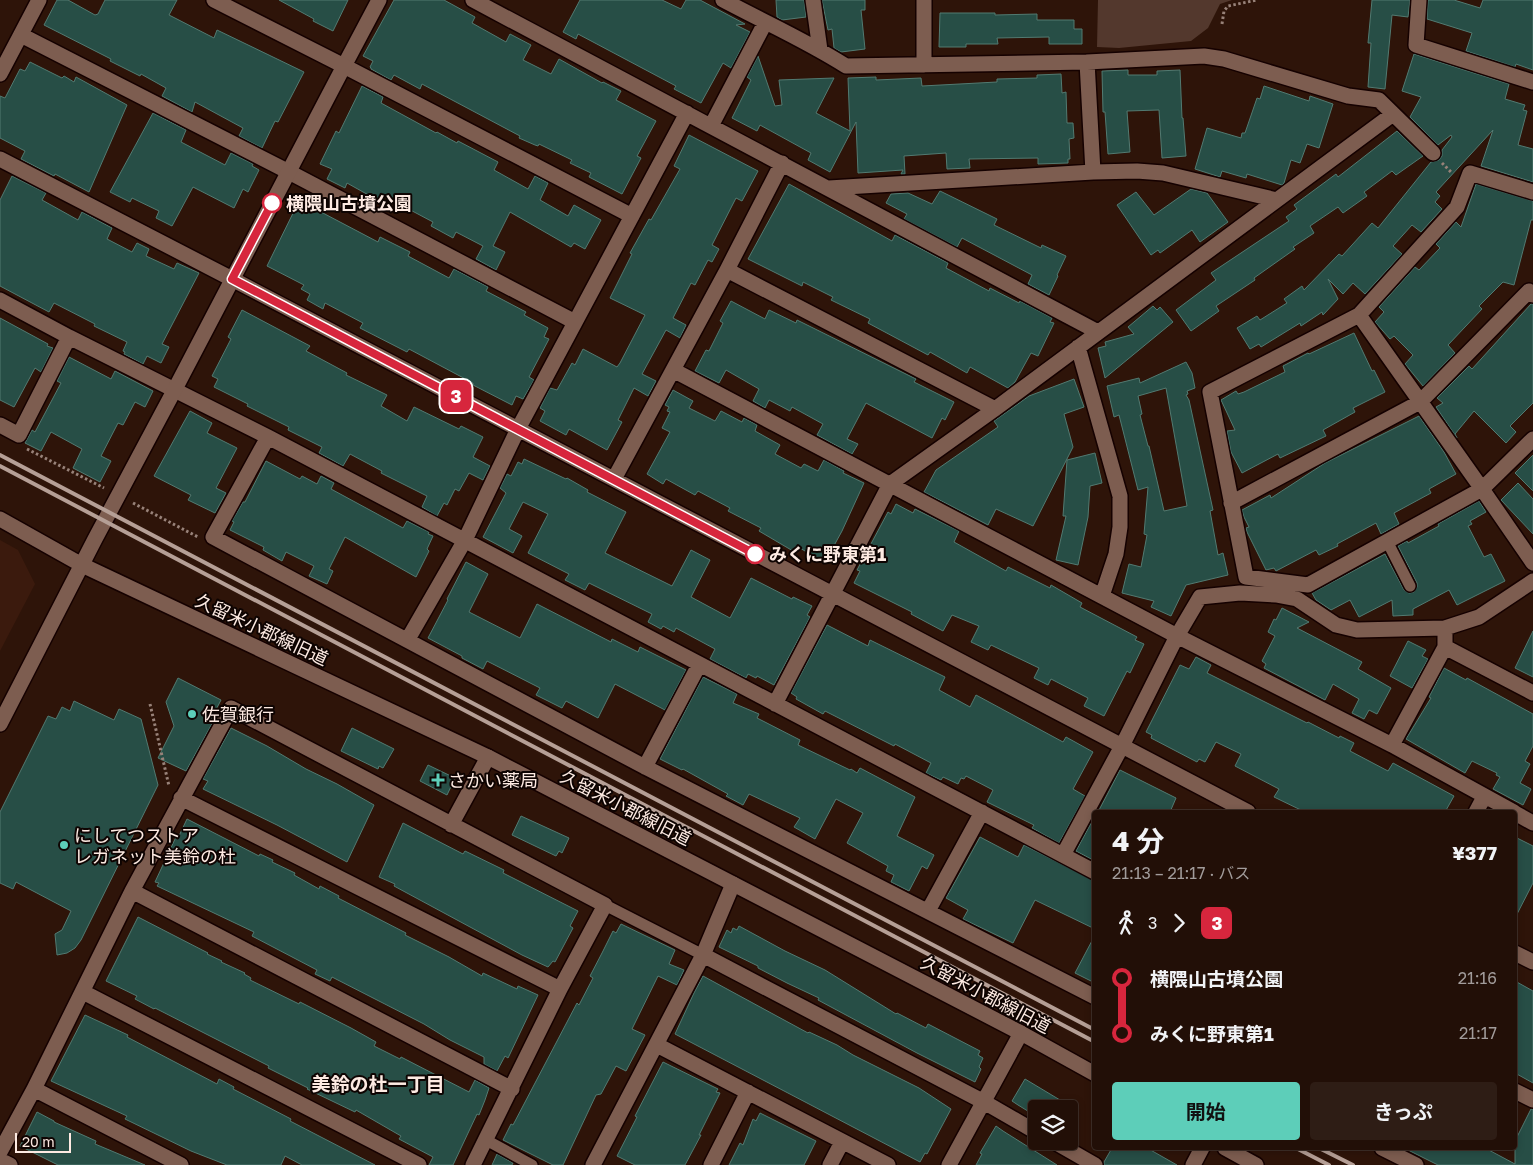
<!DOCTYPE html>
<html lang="ja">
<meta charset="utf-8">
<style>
:root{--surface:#220f07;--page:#2e1d15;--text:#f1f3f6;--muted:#a29c9b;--line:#3f2f28;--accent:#5dceb9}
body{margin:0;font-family:"Golos Text","Noto Sans JP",sans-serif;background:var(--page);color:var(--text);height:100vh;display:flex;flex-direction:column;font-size:19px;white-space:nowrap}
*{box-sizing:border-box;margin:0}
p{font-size:16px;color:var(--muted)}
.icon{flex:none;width:28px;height:28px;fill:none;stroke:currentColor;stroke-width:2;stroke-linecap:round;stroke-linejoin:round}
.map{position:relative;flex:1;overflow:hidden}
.sheet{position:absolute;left:1092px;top:810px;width:425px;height:340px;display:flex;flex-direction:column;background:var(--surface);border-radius:5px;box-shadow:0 2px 8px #0003,0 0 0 1px var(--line)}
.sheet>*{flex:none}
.badge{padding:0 10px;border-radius:8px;font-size:18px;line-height:32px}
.controls{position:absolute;left:1028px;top:1100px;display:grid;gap:10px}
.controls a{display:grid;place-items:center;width:50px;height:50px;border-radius:5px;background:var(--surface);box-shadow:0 2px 8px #0003,0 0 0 1px var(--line);font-size:25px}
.scale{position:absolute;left:15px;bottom:12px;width:56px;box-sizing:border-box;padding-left:5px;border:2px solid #fdeae2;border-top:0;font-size:14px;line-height:18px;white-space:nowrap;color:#fdeae2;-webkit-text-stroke:4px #0e0402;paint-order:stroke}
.map>.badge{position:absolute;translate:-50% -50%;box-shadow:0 0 0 2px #fff}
.legs{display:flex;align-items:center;gap:8px;height:55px;padding:0 20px;font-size:16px}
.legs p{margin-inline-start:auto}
.overview{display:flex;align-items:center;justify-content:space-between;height:85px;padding:0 20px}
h1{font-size:28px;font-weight:700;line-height:38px}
.button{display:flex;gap:10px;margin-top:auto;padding:10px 20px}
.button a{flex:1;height:58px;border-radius:5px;background:var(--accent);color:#111;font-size:20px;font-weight:700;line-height:58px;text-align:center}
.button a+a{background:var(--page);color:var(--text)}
ul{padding:0 20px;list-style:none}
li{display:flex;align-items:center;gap:18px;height:55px;font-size:19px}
li i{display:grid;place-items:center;width:8px;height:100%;margin:0 6px;background:currentColor}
li i::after{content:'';width:12px;height:12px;margin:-6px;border:4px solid;border-radius:50%;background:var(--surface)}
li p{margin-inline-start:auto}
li:first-child i{background:linear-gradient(#0000 50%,currentColor 0)}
li:last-child i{background:linear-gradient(currentColor 50%,#0000 0)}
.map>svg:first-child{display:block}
.built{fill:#3b1a0d}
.green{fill:#53382d}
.building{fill:#274e46;stroke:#527a71;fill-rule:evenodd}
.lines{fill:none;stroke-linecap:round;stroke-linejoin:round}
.lane-casing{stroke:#150100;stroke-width:14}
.street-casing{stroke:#150100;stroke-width:18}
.secondary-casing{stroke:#150100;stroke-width:18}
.path{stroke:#988279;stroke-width:3;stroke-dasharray:2.5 2.5;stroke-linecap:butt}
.lane{stroke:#7d5d50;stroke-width:11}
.street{stroke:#7d5d50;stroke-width:15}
.secondary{stroke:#7d5d50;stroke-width:15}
.rail{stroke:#b59f96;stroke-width:4}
.line-1-casing{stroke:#fff;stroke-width:11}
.line-1{stroke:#d7263d;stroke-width:8}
.stop-1-dot{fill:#fff;stroke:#d7263d;stroke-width:2.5}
.poi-dot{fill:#5dceb9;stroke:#0e0402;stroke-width:2}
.labels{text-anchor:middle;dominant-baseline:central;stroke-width:4;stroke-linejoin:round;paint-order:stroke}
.stop-label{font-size:18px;font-weight:bold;fill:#fdeae2;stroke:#0e0402;text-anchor:start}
.street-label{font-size:18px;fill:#fdeae2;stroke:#0e0402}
.poi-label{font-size:18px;fill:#fdeae2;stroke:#0e0402;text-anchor:start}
.neighbourhood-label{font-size:19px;font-weight:bold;fill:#fdeae2;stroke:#0e0402}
</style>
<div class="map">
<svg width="1533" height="1165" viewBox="0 0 1533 1165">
<rect width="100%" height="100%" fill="#2e1409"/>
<path class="built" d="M0,540L18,550L35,584L0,651Z"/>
<path class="green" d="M1098,0H1232L1220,4L1208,28L1191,41L1119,48L1097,47Z"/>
<path class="building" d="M57,0H68L95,15L98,14L105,0H177L169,15L214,38L217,30L304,72L278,122L275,121L262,148L239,136L243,128L195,102L192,112L162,96L166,88L141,74L140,76L110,61L111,59L44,25Z
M279,0H348L333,31L313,21L314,19Z
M394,0H444L475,17L472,23L506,42L510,34L531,45L523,60L551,74L559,59L602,83L603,82L621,91L616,100L656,121L637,156L641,158L622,194L589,177L591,173L570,163L572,160L539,144L538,146L535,145L519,138L520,136L422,84L420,89L394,75L391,80L371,69V68L370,67L373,61L363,56Z
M580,0H662L681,9L686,0H700L745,24L736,25L750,32L731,68L723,63L701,103L674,89L676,86L578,34L576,39L563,32Z
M776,0H804L806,17L782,20L777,17Z
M822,0H865V10H861L865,49L841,52L834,48L832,29L828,30Z
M1372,0H1410L1408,17L1392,15L1385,89L1368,87L1371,43H1368Z
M1428,0H1454L1480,8L1483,0H1533V70L1516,64L1515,67L1466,51L1472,33L1427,19Z
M940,13H995V15L1037,14V20H1074V29H1082V44H1049V37L997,38L998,44H966V47H939Z
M1414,54L1509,84L1505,99L1525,105L1523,110L1527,111L1518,145L1533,149V182L1481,166L1493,130L1436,192L1440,196L1435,202L1442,209L1421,232L1412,225L1393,246L1402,254L1365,294L1353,283L1343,294L1328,279L1338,299L1323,315L1322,312L1301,326L1300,323L1261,347L1259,344L1250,349L1237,328L1257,316L1260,320L1287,303L1284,299L1302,286L1304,290L1339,254L1342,256L1372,223L1378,228L1431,162L1439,160L1442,156V150L1452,137L1451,135L1438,145L1410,117L1421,97L1402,91Z
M758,56L775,106L782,105L779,80L834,78L816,113L850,131L848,78L876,77V80L921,78L922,86L997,82V79L1037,78V75L1061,74L1062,93L1066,92L1067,123H1073L1074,138L1069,139L1070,159H1068V163L1038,164V158L969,159L970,168L947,169L946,153L904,156L905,174H901L903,170L858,173L856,122L830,172L808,160L811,153L760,125L757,131L732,118L751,80L747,77Z
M30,62L62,78L64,76L74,82L76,77L127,105L89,192L55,174L54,176L21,159L25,151L0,138V96L5,98L20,69L25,71Z
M1128,70V75H1157V71L1180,70L1182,118H1183L1186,156L1162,158L1159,110L1127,111L1130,152L1108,154L1105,112H1103L1102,71Z
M362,86L383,97L381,103L436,133L437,132L457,143L458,141L498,162L494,170L528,189L535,176L548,183L540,200L568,216L574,205L601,220L585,249L574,243L571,247L510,212L493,246L505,252L496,270L476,259L483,246L456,232L453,238L431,226L433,222L384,196L381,202L347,183L345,188L327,179L332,169L320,164L336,131L339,133Z
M1264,86L1309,101L1310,96L1333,104L1319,148L1307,144L1300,163L1291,160L1284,183L1282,185L1247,174L1246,178L1222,171L1220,177L1195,169L1207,128L1241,138L1242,133H1245L1257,98L1260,99Z
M153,113L186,130L181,142L225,165L231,153L253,164L252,166L259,170L248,192L243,189L234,208L193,187L172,226L156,218L159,211L132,198L130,202L110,192Z
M1397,131L1423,156L1396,175L1392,171L1364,192L1367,196L1343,213L1338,207L1310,226L1314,233L1293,247L1295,249L1254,278L1255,280L1216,306L1219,311L1191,331L1176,310L1216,280L1211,273L1289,221L1286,217L1297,209L1294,205L1336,174L1338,177Z
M689,135L758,171L742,201L736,198L712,245L719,249L712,262L708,260L695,285L691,283L673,318L686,325L680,338L666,330L642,374L656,381L648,396L634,388L618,420L622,422L607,450L569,429L566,435L540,421L545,411L540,408L550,388L557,390L572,363L575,365L583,349L617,367L620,363L645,315L610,298L632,254L630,253L649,219L651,220L680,169L674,166Z
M12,176L46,193L42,200L78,220L82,212L112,228L107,239L132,252L137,243L149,249L146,256L174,269L177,263L199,273L162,344L169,347L161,363L147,356L143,364L124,354L125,352L123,351L127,342L94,326L95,324L54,303L49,312L0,286V200Z
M789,184L892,241L895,235L948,263L946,268L989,291L990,288L1019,303L1020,301L1052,318L1050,322L1054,323L1038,356L1031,353L1015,382L1008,388L970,367L967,373L930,352L928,355L868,323L870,319L831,300L833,297L803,282L802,286L748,259Z
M1476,184L1533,201V220H1531L1514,285L1503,282L1479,306L1482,309L1448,345L1455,353L1423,386L1405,364L1413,355L1394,336L1390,339L1375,322L1384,312L1379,307L1415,267L1419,270L1440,248L1436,244L1456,222L1461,227Z
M1191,189L1207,193L1228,222L1200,242L1192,230L1160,253L1158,250L1151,255L1117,205L1136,192L1154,215Z
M940,191L997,219L994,225L1041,248L1042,245L1066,256L1057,275L1058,276L1049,295L1028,284L1032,275L962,238L957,247L904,219L907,214L886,203L891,194L908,193L932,204Z
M302,195L324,206L321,212L378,242L380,237L410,252L408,256L449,278L454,269L488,287L486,291L526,312L524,315L548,328L544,337L549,339L529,377L534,380L523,399L516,396L512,405L473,385V383L409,349L407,352L360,328L363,323L325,303L323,309L307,300L310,294L301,289L304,285L267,266Z
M731,301L765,319L769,310L796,323L797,320L916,379L914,382L954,402L945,420L942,418L932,438L866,403L847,439L858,444L852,454L817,435L823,424L792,407L790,411L769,400L765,408L753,401L759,389L726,370L719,383L695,371L706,350L709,351L723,323L720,321Z
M1531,304H1533V403L1510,426L1516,432L1506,443L1474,411L1455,434L1457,438L1436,407L1443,403L1437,398L1469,366L1472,369Z
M1153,306L1157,310L1160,307L1173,322L1105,378L1098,348L1106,346L1105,342L1134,334L1128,327Z
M242,310L310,346L306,351L347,373L346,375L387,395L381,406L407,421L414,407L459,429L461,426L483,437L473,457L490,466L483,480L469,473L459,491L455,489L447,505L444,503L437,516L422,507L427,496L381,473L382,471L350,454L343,466L319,453L322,447L288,430L289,427L247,406L248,404L214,387L218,379L212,376L231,339L228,337Z
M0,318L48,344L47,346L53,348L41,372L35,368L14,407L0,400Z
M1354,333L1372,371L1374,370L1385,392L1353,408L1355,412L1323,430L1326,436L1280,458L1278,454L1242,473L1231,452L1227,431L1235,430L1221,400L1236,391L1238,394L1244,392L1285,372L1283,366L1308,353L1309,354Z
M69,357L111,379L115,371L153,391L145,407L135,402L123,425L118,423L101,456L111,461L100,482L73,468L82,449L51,432L41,451L25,443L32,430L35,432L61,383L57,381Z
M1186,362L1192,373L1195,388L1187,391L1188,394L1186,395L1189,400L1213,510L1210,511L1218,555L1223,553L1228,575L1186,585L1171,616L1151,607L1154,601L1122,593L1129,564L1141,567L1147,535L1144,534L1148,487L1138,490L1119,415L1114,417L1107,386L1139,378L1140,383ZM1166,388L1187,506L1164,511L1149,446H1148L1140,415L1142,414L1138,396Z
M1074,379L1084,407L1064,414L1073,447L1033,526L996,509L988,525L924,492L936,470L998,427L994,421L1029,396Z
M673,390L693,401L689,408L715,421L721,411L742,422L744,418L757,425L755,431L780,445L775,454L801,468L804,464L818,471L824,460L844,471L843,473L864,483L842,531L825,562L796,546L793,551L759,531L761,528L728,511L730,508L698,491L695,495L666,479L663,484L647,474L670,432L662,428L670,412L667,411L669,407L665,405Z
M190,411L212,423L207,433L237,448L216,488L226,493L215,513L188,500L191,495L154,476Z
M1419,416L1444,452L1456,474L1429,489L1431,493L1394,513L1399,524L1381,534L1376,523L1337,544L1338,546L1319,555L1316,550L1276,571L1274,568L1266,570L1247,532L1246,528L1249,527L1244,517L1242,510L1270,495L1271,498L1325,463Z
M1095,453L1102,483L1090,486L1088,517L1078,565L1056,560L1066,516H1063L1067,460Z
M1533,455V491L1515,473Z
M524,459L566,479L567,478L588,490L587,492L626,512L605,553L672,586L691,550L710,560L691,597L730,618L751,578L792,599L793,597L812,606L807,615L810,617L774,685L757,676L756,678L748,674L746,678L710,659L715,649L676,628L674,632L663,626L661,629L648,622L652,614L589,583L585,590L565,580L569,574L528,553L548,514L523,502L509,529L522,536L513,553L483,537L506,493L500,488L507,474L511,476L518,462L522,464Z
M266,461L300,479L302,476L317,484L321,476L334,483L331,489L403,528L407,521L429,532L428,534L433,536L427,549L429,551L416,577L345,537L329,569L333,571L327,584L309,576L314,566L286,552L282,561L263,550L264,547L230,530L234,522L232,521L243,502H245Z
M1518,483L1533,499V534L1501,500Z
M1479,501L1486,512L1470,521L1472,524L1468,526L1484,557L1491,554L1505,581L1457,605L1449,590L1413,609V615L1393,616L1392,600L1359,617L1350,600L1331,610L1316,600L1312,593L1385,554L1404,590L1409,593L1414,592L1417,587V583L1398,546L1407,541L1408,543L1439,526L1438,524Z
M896,504L913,513L915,509L959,531L954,542L1006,571L1008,567L1050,588L1051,585L1082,603L1080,607L1137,637L1135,640L1144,644L1130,673L1127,671L1104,716L1084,706L1088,698L1051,679L1048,685L1034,678L1039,668L991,645L988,650L971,642L979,626L952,615L943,631L911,614L912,612L854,583L860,571L857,570L888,512L891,514Z
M466,562L488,574L469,612L520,638L537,604L611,642L612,639L638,652L640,647L686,670L665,710L615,684L598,718L566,701L562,708L536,695L540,688L487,661L483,669L462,658V656L428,638L448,600L447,599Z
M1282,608L1309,622L1297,628L1362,662L1358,669L1391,688L1377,714L1369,710L1364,719L1352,713L1359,699L1333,684L1325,700L1264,668L1266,664L1262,661L1275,636L1268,632L1274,619L1276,620Z
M827,625L868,646L870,640L945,677L939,690L970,707L976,695L1063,742L1066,737L1093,752L1073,789L1085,796L1059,843L1032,828L1034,825L987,802L993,790L966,776L964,779L961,778L958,784L943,777L941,780L926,773L931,763L895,744L894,746L825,711L823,714L796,699L797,697L791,693Z
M1533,631V677L1515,668Z
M1408,641L1426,650L1422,656L1428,659L1412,688L1390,676Z
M1196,657L1211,665L1207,673L1307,723L1308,722L1339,738L1340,736L1354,743L1350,751L1388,771L1393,763L1454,796L1445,812H1305L1274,797L1279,789L1235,766L1241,754L1216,742L1205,762L1199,759L1197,762L1151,738L1152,735L1146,732L1180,665L1189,669Z
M1444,668L1466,680L1467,678L1533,714V746L1525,761L1530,764L1520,783L1531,789L1523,805L1493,789L1500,777L1496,775L1497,773L1472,761L1465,773L1406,739L1431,698L1429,697Z
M703,677L737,694L733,703L759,714L757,718L800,740L798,745L850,770L851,769L857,773L860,768L915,797L897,836L934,855L927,869L922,866L909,891L891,882L894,875L886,871L888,866L847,843L863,813L836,799L815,839L794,827L800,818L749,794L743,805L726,796L728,794L683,769L682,770L660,759Z
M178,678L221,700L211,719L214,720L186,771L158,758L174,726L166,702Z
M74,701L114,720L119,709L141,719L158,785L81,940L75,948L67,953L57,955L55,934L62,930L71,911L16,882L13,889L0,883V812L48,716L56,719L62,707L70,711Z
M231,728L267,746L306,769L337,784L374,805L347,862L277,825L203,789L208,781L203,779Z
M352,728L394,749L383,768L379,766L378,769L341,751Z
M428,765L455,778L447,795L420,781Z
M1120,770L1176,798L1170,812H1098Z
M521,816L569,838L562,853L559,851L556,856L512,835Z
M1095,816V861L1076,851Z
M187,819L259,856L260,854L273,860L272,862L295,873L294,875L319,889L320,886L339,896L338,898L406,933L405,935L449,957L482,976L483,973L517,989L518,986L538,995L509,1056L508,1058L505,1056L497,1071L484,1064V1057L450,1040L424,1024L332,977L330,981L315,974L317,970L252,936L254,932L157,886L159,883L155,882L176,837L178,838Z
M403,823L463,854L465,851L504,870L503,873L578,911L570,926L573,928L555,962L553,961L548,967L522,955L394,886L395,884L379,877Z
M980,837L1018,857L1024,845L1095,881V929L1035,900L1013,943L963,919L968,910L946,898Z
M1515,837L1533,846V883L1515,918Z
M138,917L208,953L207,954L222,961L221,962L245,973L244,974L251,978L250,980L299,1004L300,1002L351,1028L376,1042L374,1046L400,1059L401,1057L469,1092L475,1080L489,1088L485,1100L479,1115L477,1114L453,1165H429L433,1157L399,1139L401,1136L356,1110L355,1112L307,1089L308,1088L268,1068L269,1066L155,1008L154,1009L135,999L137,996L106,981Z
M621,924L675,950L669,964L684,970L677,985L658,976L632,1029L645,1035L626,1071L616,1066L601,1094L596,1095L563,1165H553L503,1140L511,1124L513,1125L577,1003L579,1005L593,978L590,976L602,953L613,931L616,933Z
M739,926L785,951L825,970L896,1014L897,1013L926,1028L928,1024L980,1051L978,1055L983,1058L979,1067L981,1069L975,1082L917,1053L818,1000L819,998L787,983L758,968V966L719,947L727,930L731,933L733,928L737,930Z
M1095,935V983L1075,973Z
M703,976L808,1033L809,1032L837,1045L853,1055L919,1088L951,1109L927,1154L925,1153L920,1162L675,1034L694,993Z
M1515,981L1533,991V1083L1515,1073Z
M85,1015L128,1035L127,1037L217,1084L219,1079L234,1087L233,1089L291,1119L290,1121L375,1165H302L285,1156L281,1165H227L191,1151L125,1119L127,1116L51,1081Z
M663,1062L718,1089L716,1092L720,1093L699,1135H701L685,1165H635L617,1156L637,1117L635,1116Z
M1025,1079L1075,1109H1034L1031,1113L1018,1105L1012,1101Z
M1531,1109H1533V1165H1438L1404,1148H1485L1515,1164V1141Z
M37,1112L54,1121V1122L96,1141L95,1144L145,1165H58L20,1146Z
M760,1113L816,1141L804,1165H729L740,1143L743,1145L753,1119L756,1121Z
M996,1126L1003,1131L1057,1165H976L982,1154L980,1153Z
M1112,1148H1147L1177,1165H1104V1162Z
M497,1154L513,1163L512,1165H492Z"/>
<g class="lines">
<g class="lane-casing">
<path id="lane" d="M1387,541L1410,586
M605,905L703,955
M486,1140L532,1165"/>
</g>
<g class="street-casing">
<path id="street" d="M379,0L344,66L632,216
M473,0L1098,332
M723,0C764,22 807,41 846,66L1087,62L1204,56L1224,59L1348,96L1379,100L1433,153
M813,0L820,50
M924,0V65
M1419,0L1416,45L1533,82
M21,35L289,172L575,322
M1087,62L1093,172
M0,74L39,0
M711,126L765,23
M0,159L232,279L1248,812
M829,188L1093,172L1137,171L1163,173L1277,200
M1533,192L1470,173L1457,207L1359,315L1482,489L1533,563
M727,270L995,409
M0,300L69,337L268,437L1095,872
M1359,315L1210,392L1246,577L1308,585L1482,489L1533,439
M1078,347L1120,496V527L1116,554L1102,596
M673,370L1177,636L1392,745L1514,812
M0,425L19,435L69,337
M268,437L213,537L645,767L1095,997
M614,479L727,270L782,163
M1231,503L1420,402L1529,291L1533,295
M1445,628L1479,617L1533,581
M408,639L465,540L518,429L687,113
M775,704L890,484L995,409L1393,114
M1392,745L1445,647
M645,767L699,665
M181,798L560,989
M1476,812L1484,797
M1515,813L1533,823
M451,825L488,757
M1063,855L1122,746L1177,636L1200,597L1240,593L1276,595L1297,599L1336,625L1357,630L1445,628V647L1533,693
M132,891L512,1089
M928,911L982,812
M1515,953L1533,962
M703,955L984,1102L1036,1132
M83,992L419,1165
M657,1045L888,1165
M34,1089L181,1165
M1515,1091L1533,1100
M1053,1141L1095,1165
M1382,1148L1416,1165
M0,1152L34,1089L132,891L231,708L605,905L560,989L473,1165
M0,1160L10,1165
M593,1165L703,955L733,884
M711,1165L748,1092
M830,1165L842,1142
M949,1165L1021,1033
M1193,1165L1202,1148"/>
</g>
<g class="secondary-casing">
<path id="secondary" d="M0,519L82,565L488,757L1021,1033L1095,1074
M0,724L95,539L175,389L344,66L214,0
M1225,1148L1256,1165"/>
</g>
<path class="path" d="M1222,24L1224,11L1228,6L1257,0
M1442,163L1452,173
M27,449L104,488
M133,503L198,537
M150,704L169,786"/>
<use href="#lane" class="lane"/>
<use href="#street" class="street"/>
<use href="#secondary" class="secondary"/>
<path class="rail" d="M0,455L1095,1030
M0,466L1095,1042
M1296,1148L1329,1165
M1319,1148L1353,1165"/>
</g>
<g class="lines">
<g class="line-1-casing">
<path id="line-1" d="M272,203L232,279L755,554"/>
</g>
<use href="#line-1" class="line-1"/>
</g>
<g class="stop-1-dot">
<circle cx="272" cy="203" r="9"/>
<circle cx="755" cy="554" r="9"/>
</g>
<g class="poi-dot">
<circle cx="192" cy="714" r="5"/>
<path d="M435.5 772.5h5v5h5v5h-5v5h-5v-5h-5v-5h5z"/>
<circle cx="64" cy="845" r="5"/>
</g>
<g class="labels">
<g class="stop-label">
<text x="286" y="203">横隈山古墳公園</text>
<text x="769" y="554">みくに野東第1</text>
</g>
<g class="street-label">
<text transform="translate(262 629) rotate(25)">久留米小郡線旧道</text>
<text transform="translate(626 807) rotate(27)">久留米小郡線旧道</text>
<text transform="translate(986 994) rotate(28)">久留米小郡線旧道</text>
</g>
<g class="poi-label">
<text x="202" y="714">佐賀銀行</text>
<text x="448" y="780">さかい薬局</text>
<text x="74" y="835">にしてつストア<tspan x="74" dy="21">レガネット美鈴の杜</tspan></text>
</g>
<g class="neighbourhood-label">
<text x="378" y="1083">美鈴の杜一丁目</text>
</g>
</g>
</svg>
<div class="controls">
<a><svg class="icon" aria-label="layers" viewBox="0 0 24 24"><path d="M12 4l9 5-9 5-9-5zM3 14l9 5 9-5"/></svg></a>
</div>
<div class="scale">20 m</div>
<b class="badge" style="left:456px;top:396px;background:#d7263d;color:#fff">3</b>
<section class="sheet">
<div class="overview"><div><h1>4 分</h1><p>21:13 – 21:17 · バス</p></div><b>¥377</b></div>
<div class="legs"><svg class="icon" aria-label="walk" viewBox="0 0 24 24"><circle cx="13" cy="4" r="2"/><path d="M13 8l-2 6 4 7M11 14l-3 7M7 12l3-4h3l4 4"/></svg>3<svg class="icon" aria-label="forward" viewBox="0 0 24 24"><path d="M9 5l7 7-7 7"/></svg><b class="badge" style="background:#d7263d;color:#fff">3</b></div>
<ul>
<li><i style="color:#d7263d"></i><b>横隈山古墳公園</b><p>21:16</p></li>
<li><i style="color:#d7263d"></i><b>みくに野東第1</b><p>21:17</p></li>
</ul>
<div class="button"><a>開始</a><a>きっぷ</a></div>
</section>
</div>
